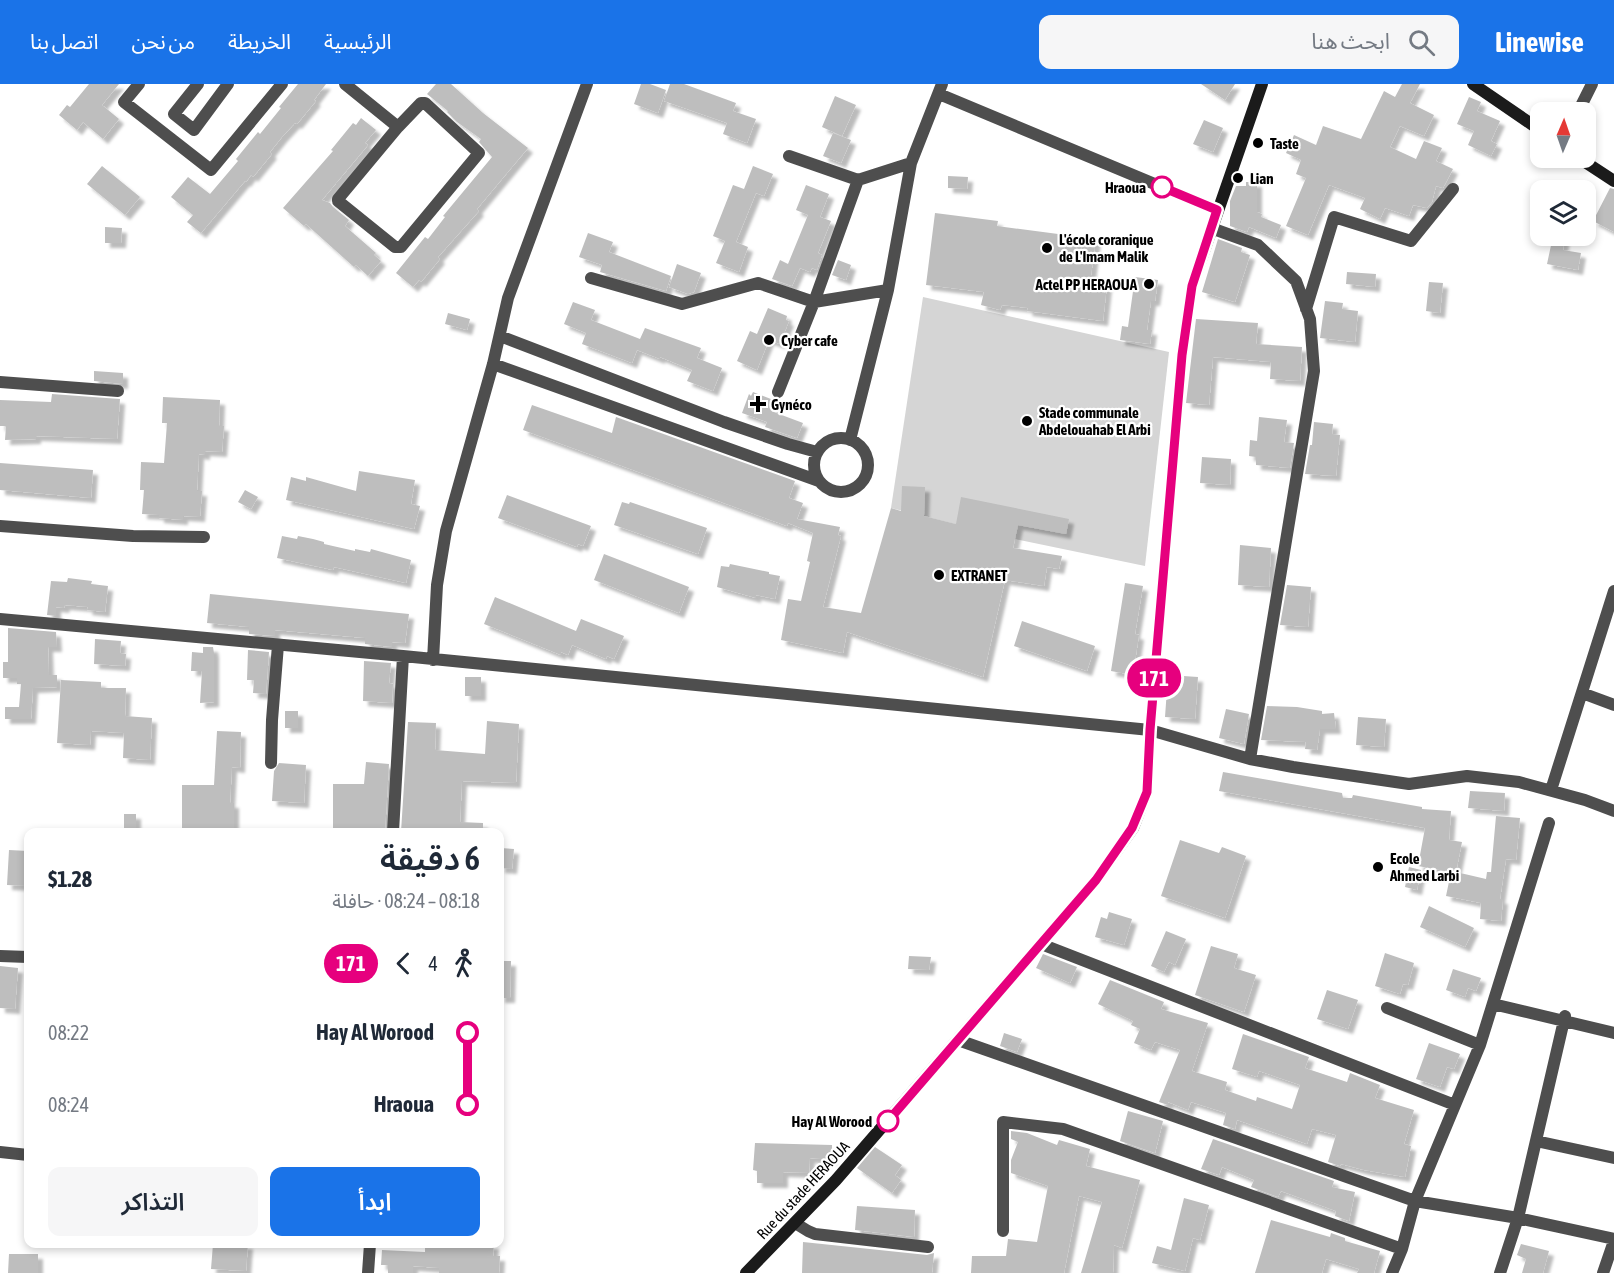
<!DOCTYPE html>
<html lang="ar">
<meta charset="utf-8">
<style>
:root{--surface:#fff;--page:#f6f6f7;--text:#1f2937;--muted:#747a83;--accent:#1a73e8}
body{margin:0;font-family:"Asap Condensed","Noto Sans Arabic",sans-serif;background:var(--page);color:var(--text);direction:rtl;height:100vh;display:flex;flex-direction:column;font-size:22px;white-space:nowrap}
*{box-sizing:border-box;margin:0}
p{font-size:20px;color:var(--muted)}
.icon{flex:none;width:33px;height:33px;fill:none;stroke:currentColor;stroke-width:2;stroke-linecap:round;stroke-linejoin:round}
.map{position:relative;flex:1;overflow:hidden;direction:ltr}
.drawer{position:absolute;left:24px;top:744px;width:480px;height:420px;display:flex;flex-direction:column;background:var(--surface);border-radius:12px;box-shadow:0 3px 9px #0003;direction:rtl}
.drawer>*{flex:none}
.badge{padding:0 12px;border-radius:20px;font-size:21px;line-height:39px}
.needle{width:39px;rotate:2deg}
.tools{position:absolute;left:1530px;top:18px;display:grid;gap:12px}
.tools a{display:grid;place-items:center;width:66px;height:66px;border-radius:12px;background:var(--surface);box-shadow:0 3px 9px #0003;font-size:30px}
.map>.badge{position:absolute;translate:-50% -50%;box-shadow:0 0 0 3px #fff}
.legs{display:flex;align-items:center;gap:9px;height:66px;padding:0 24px;font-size:20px}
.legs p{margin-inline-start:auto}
.summary{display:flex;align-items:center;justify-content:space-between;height:102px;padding:0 24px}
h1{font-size:33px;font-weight:600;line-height:45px}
.cta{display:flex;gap:12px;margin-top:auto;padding:12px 24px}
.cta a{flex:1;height:69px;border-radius:12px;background:var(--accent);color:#fff;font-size:24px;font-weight:600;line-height:69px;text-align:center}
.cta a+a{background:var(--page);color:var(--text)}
ul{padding:0 24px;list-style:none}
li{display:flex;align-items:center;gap:21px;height:72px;font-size:22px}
li i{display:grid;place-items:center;width:9px;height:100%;margin:0 8px;background:currentColor}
li i::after{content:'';width:15px;height:15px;margin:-8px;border:4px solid;border-radius:50%;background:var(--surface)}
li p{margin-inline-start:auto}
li:first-child i{background:linear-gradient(#0000 50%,currentColor 0)}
li:last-child i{background:linear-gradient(currentColor 50%,#0000 0)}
header{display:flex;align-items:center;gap:36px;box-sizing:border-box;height:84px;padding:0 30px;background:var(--accent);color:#fff}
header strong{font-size:28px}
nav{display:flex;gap:33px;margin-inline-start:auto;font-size:21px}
.search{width:420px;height:54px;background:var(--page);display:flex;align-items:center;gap:15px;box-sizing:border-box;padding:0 21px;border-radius:12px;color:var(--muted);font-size:22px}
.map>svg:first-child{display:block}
.green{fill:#d5d5d5}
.building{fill:#bebebe;filter:url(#shadow)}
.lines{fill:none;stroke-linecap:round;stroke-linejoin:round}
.street{stroke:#4e4e4e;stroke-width:12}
.secondary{stroke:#1b1b1b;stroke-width:12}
.line-1-casing{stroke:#fff;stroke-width:14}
.line-1{stroke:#e6007e;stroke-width:9}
.poi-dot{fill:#000;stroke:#fff;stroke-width:2}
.stop-1-dot{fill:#fff;stroke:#e6007e;stroke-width:3}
.labels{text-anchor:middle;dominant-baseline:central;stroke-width:4.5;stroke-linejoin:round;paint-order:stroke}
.poi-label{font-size:15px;font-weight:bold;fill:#000;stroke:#fff;text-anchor:start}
.stop-label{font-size:15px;font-weight:bold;fill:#000;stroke:#fff;text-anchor:end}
.street-label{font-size:15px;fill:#000;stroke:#fff}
</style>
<header>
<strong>Linewise</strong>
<div class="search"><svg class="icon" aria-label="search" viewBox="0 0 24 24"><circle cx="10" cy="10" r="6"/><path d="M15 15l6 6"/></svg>ابحث هنا</div>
<nav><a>الرئيسية</a><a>الخريطة</a><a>من نحن</a><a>اتصل بنا</a></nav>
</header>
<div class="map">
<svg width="1614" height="1189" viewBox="0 0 1614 1189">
<defs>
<filter id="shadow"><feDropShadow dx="5" dy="5" stdDeviation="1.5" flood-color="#0004"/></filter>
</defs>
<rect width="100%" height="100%" fill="#fff"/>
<path class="green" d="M923,213L1169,268L1145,482L1015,455L891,424Z"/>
<path class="building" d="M89,0H119L102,21L119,35L103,55L83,38L77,46L59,31L67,21L70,23Z
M298,0H326L314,16L316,17L297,40L295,39L282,53L270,68L272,70L253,93L251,91L246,98L245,97L201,149L187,138L193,131L171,113L188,93L210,110L238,77L236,75L258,48L260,50L281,24L279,23Z
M436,0H451L483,29L528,64L477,125L479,127L438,173L440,175L421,198L419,196L413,203L396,189L425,153L428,155L445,133L443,132L492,73L479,58L481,55L457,38L447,28L448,27L427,10Z
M641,0H650L666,6L658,29L634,20Z
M670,0H684L736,19L733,27L756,35L747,59L723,50L727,39L664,17Z
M1201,0H1235L1225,16Z
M1402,0H1420L1410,19L1434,31L1424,52L1400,42L1390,63L1416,75L1424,57L1442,64L1436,77L1453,85L1443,104L1436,102L1432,118L1427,124L1413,121L1409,132L1385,124L1380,135L1360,125L1365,114L1329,101L1308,151L1286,142L1306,94L1296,90L1301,76L1286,69L1294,51L1316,61L1323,42L1361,55L1384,7L1395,13Z
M835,12L856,21L842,52L822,43Z
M1469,13L1481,18L1477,27L1500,37L1491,57L1497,60L1491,72L1468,61L1474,47L1457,40Z
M361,34L376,46L365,59L368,61L322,116L330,119L333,123L349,136L345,142L376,169L374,171L381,177L368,192L356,181L354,183L306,140L304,142L283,124L333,67L331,66L353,39L356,41Z
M1204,36L1223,44L1213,68L1193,60Z
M833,49L851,56L841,79L823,72Z
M102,82L140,113L125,131L87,100Z
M753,82L773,90L764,112L756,109L736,158L748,163L739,188L716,179L725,157L713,152L733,101L744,105Z
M948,92L968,93L967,105L948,104Z
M1246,98H1257V128L1262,130L1261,133L1281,141L1276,154L1249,143L1247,148L1230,142V117L1236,102H1246Z
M806,101L829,110L820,133L831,137L818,169L822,171L817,186L812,184L810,188L800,184L792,202L772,195L780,176L788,180L808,131L796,126Z
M1610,104L1614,105V148L1593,137Z
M935,129L998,137L997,142L1096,155L1090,199L1107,201L1103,237L1027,227L1028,224L1002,221L1000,226L981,221L984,208L926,201Z
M105,143L122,144L121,159H105Z
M588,149L613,158L609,168L671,192L666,207L600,188L602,181L579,173Z
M1553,152H1565L1563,166L1581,169L1578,186L1547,180Z
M1218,155L1242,164L1241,168L1250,171L1235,218L1202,208Z
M838,176L851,181L846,196L832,191Z
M677,180L701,189L694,208L688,210L669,203Z
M1347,188L1376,190L1375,203L1346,200Z
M1135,193L1158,196L1155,217H1151L1147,246H1152L1150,260L1120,256L1122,242L1128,243Z
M1429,198L1443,199L1440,229L1426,227Z
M1325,217L1343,219L1342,225L1358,227L1355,258L1320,254Z
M573,218L595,226L591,236L640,255L645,244L701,264L697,274L722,284L713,307L687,297L692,286L660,273V275L637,266L632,279L582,260L586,249L564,240Z
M768,224L787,232L786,236L789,237L780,260L769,256L757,286L737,277L750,247L757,250Z
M448,229L470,235L467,246L445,240Z
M1196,235L1258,239L1256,260L1302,263L1300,297L1270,295L1271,278L1213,273L1209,321L1186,319Z
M94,287L123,289V300L94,297Z
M753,308L776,317L771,327L803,339L797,354L765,343L767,338L742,329L749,310L751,312Z
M52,310L120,315L117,355L36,352V355L5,356L6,342H0V316L51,318Z
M163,313L220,316L219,342H224L222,368L205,367V371L199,370L197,407H202L200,433L183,432V436L159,434V431L142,430L144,406H140L141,378L164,379L167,339H162Z
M532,321L612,349L616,333L795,397L789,414L803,419L797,435L840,443L838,451L841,452L823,523L861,529L891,424L901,427L902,402L925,403L924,432L956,440L961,413L1069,435L1066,450L1018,441L1013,464L1062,472L1059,485L1047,483L1044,502L1005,496L983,593L847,548L843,569L781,556L788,515L801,517L810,478L807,477L813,449L788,439L787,442L523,346Z
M1259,333L1287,336L1284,358L1294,359L1290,384L1256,381V373L1249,372L1250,356L1257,357Z
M1314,338L1333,340L1332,350L1340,351L1336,392L1305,390L1310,361H1312Z
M1202,373L1231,375L1230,401L1200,399Z
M0,379L93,386L91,414L0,406Z
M359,387L415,396L411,420L420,422L414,445L286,416L291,393L306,397V393L356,407Z
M245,406L258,413L251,425L238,418Z
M507,411L591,442L583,462L578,460L577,463L498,434Z
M622,418L629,420L630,418L707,444L698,470L614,441Z
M282,452L297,455L298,452L313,455L324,458V460L355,467V465L370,468L371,465L411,476L406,499L334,483L333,486L277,474Z
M1240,461L1271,464L1269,503L1238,501Z
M604,470L689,503L679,529L594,496Z
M730,480L769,488V490L780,492L775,515L756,511V514L717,503L721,482L729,483Z
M68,494L92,497L91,500L108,502L105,528L87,526L88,523L65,521L64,524L56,523V532L47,531L51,497L67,498Z
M1125,499L1143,502L1135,550L1139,551L1133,591L1111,587Z
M1287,501L1311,503L1308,543L1280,541Z
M210,510L409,530L405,559L392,558V563L365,560V554L275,546V552L249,550V543L207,539Z
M495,513L576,547L581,535L624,552L614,575L607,572L606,575L572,561L568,571L561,568V571L484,540Z
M1022,537L1095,562L1087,587L1014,562Z
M8,544L56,548L57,563H48L49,591H57V603L33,604L31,635H5V623H19L21,600H17V594H3V578H8Z
M95,555L121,557L120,569L126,570L125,582L94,580Z
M203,563H213L214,569V618L200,619L202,587H191L192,568L203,569Z
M248,566L269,568L266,610L253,609L254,596H247Z
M364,577L391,579L389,599L393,600L392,619L363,617Z
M1168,591L1198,593L1195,635L1165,633Z
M465,593H481V612H465Z
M61,596L101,598V604H126L125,632L152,634L150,676L123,674L124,649L91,647L90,661L57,659Z
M1267,622L1297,623L1322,627V630L1334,629L1336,645H1320L1317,666L1305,665L1306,658L1261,656Z
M1226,625L1249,630L1244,660L1219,654Z
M285,627H298V644H285Z
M1358,633L1386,635L1384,663L1356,661Z
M487,637L519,640L516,699L462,697L460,738L483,739V748H401L408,638L436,639L435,666L485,670Z
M217,647L241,648L240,684L232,683L230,719H234V748L182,747V701H214Z
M366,678L389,680L385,748H358V744H333V700H364Z
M279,679L306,681L304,719L272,717L274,687Z
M1223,688L1342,709L1343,714H1352L1353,711L1422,723V725L1451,727L1449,756L1462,758L1456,788L1486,795L1487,788H1491L1496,732L1520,734L1516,776L1506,775L1500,815H1503L1501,837L1480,835L1481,819L1446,812L1451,788L1418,782L1425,744L1219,707Z
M1470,707L1505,709L1504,727L1468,724Z
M124,730H136V748H124Z
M1180,756L1219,769L1222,763L1246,772L1225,834L1161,812Z
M501,764L514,765L512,785L500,784Z
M9,766L28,767V802L7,801Z
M1409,783L1421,786L1417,806L1405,803Z
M1429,822L1474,844L1465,863L1420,843Z
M1109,828L1132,835L1124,861L1095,853L1101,833L1107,835Z
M1166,847L1186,855L1175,881L1169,878L1164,888L1151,882Z
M1211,862L1238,870L1234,884L1256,891L1244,928L1195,911Z
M1385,869L1414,879L1408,901L1403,900L1400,910L1375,902Z
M1043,870L1077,883L1070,899L1036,884Z
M909,872L931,873L929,886L908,885Z
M500,877H511L510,914H500Z
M0,882L18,884L15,925L0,924Z
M1453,885L1481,894L1476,907L1468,904L1465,913L1446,906Z
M1110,896L1164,918L1161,925L1208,939L1192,987L1227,998L1225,1006L1256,1017L1257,1013L1292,1025L1300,1001L1259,987L1257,993L1232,985L1243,950L1309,973L1305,984L1347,998L1350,989L1380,1001L1375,1014L1414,1026L1404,1060L1411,1062L1405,1093L1364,1086L1341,1080L1340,1082L1328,1078L1336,1051L1312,1045L1307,1060L1237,1036L1235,1045L1223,1041L1226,1029L1191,1018L1188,1026L1168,1018V1021L1159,1018L1180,966L1155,958L1151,966L1134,959L1140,945L1131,941L1133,937L1098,920Z
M1327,906L1358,916L1348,945L1317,935Z
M1004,949L1022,955L1017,968L1000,962Z
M1429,959L1460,970L1454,985L1447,983L1440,1003L1416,995Z
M1128,1027L1163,1037L1155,1069L1120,1057Z
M1011,1047L1027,1049L1057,1061L1059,1056L1090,1065L1086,1082L1140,1096L1122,1164L1114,1161L1113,1189H1081L1102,1118L1079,1112L1064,1189H971L972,1172H1006L1008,1155L1037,1158L1048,1102L1011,1089V1076L1018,1058L1011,1055Z
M1213,1055L1334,1097L1332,1103L1355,1108L1349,1137L1335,1132L1336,1127L1281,1107L1278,1113L1251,1103L1254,1096L1222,1083L1219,1091L1201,1085Z
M755,1059L832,1061V1076L810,1074L809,1089L783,1088V1099H757V1087L753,1086Z
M875,1063L902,1081L895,1091L901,1096L892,1109L857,1084Z
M1184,1114L1209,1121L1200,1156L1193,1154L1185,1187L1152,1179L1157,1162L1171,1166Z
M857,1122L915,1126L914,1153L855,1146Z
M1271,1136L1330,1153L1331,1149L1345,1154V1157L1380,1167L1374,1189H1357L1359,1185L1326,1175L1322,1189H1255Z
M803,1158L927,1171L934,1169L932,1189H802Z
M213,1160H248L246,1187L211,1185Z
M425,1160H494L493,1172H500L499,1189H439V1184L413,1182V1189H388V1181H381L382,1166L425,1168Z
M1521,1160L1549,1167L1543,1189H1522L1526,1175L1517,1171Z
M9,1170H38V1189H8Z"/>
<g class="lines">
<path class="street" d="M139,0L124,18L211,86L282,0
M198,0L174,30L194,46L228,0
M345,0L398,43
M939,10L1217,126
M421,19H425L479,69L401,163H395L338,117V115L398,43Z
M1578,28L1592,0
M789,72L858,96
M1211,144L1258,161L1296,197L1310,235L1314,287L1250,675
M591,194L682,220L758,199L814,218L888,206L911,79L942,0
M1306,225L1334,133L1411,157L1453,105
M500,252L724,338L788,360L817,368
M493,280L819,397
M0,298L118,307
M778,308L814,218L858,96L911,79
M814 381a27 27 0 1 1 54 0a27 27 0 1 1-54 0Z
M850,356L888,206
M0,442L133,452L204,453
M0,535L403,572L1150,646L1250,675L1293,683L1409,700L1467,692L1519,698L1585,716L1614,727
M433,576L437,501L446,447L493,280L508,214L587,0
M1582,609L1614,621
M271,679L272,636L278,561
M1551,706L1614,507
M393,748L403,572
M1041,860L1455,1021
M0,872L28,873
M1493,920L1614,949
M1387,924L1480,961L1415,1117L1402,1165L1392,1189
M958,956L1415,1117L1518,1134L1614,1155
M1480,961L1549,739
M1536,1057L1614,1074
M0,1068L28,1071
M795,1139L808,1147L815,1150L928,1163
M1003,1147V1038L1063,1045L1402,1165
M368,1189L370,1160
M1500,1189L1518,1134L1565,932
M1603,1189L1614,1157"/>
<path class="secondary" d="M1473,0L1540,46
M1579,74L1614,97
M746,1189L836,1096L1096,796L1133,744L1147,708L1150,646L1182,271L1192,202L1262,0"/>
</g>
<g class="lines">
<g class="line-1-casing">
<path id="line-1" d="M888,1037L1096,796L1132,744L1147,708L1150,646L1182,271L1192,202L1217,126L1162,103"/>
</g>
<use href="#line-1" class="line-1"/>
</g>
<g class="poi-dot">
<circle cx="1258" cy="59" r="6"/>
<circle cx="1238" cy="94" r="6"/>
<circle cx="1047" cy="164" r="6"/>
<circle cx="1149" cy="200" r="6"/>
<circle cx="769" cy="256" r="6"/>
<path d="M755 311h6v6h6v6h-6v6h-6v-6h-6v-6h6z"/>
<circle cx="1027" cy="337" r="6"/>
<circle cx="939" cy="491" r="6"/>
<circle cx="1378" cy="783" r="6"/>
</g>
<g class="stop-1-dot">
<circle cx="1162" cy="103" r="10"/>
<circle cx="888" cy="1037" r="10"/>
</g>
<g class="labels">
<g class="poi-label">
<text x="1270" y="59">Taste</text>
<text x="1250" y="94">Lian</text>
<text x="1059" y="155">L'école coranique<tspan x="1059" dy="17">de L'Imam Malik</tspan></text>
<text x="1137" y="200" text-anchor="end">Actel PP HERAOUA</text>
<text x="781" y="256">Cyber cafe</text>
<text x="771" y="320">Gynéco</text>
<text x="1039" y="328">Stade communale<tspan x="1039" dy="17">Abdelouahab El Arbi</tspan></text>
<text x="951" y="491">EXTRANET</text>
<text x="1390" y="774">Ecole<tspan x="1390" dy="17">Ahmed Larbi</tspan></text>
</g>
<g class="stop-label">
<text x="1146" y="103">Hraoua</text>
<text x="872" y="1037">Hay Al Worood</text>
</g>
<g class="street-label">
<text transform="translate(803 1106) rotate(-47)">Rue du stade HERAOUA</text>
</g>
</g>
</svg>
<div class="tools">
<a><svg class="needle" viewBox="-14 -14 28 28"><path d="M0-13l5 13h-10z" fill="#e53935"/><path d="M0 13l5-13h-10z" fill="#747a83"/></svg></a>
<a><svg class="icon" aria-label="layers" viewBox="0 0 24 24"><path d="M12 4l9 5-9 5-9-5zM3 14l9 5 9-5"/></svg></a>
</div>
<b class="badge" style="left:1154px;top:594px;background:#e6007e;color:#fff">171</b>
<section class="drawer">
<div class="summary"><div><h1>6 دقيقة</h1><p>08:18 – 08:24 · حافلة</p></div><b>$1.28</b></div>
<div class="legs"><svg class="icon" aria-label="walk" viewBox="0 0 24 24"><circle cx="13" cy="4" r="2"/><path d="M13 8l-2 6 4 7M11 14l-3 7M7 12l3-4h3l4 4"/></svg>4<svg class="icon" aria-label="back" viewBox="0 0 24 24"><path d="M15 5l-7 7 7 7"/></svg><b class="badge" style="background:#e6007e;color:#fff">171</b></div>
<ul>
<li><i style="color:#e6007e"></i><b>Hay Al Worood</b><p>08:22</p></li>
<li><i style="color:#e6007e"></i><b>Hraoua</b><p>08:24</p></li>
</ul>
<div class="cta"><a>ابدأ</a><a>التذاكر</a></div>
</section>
</div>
